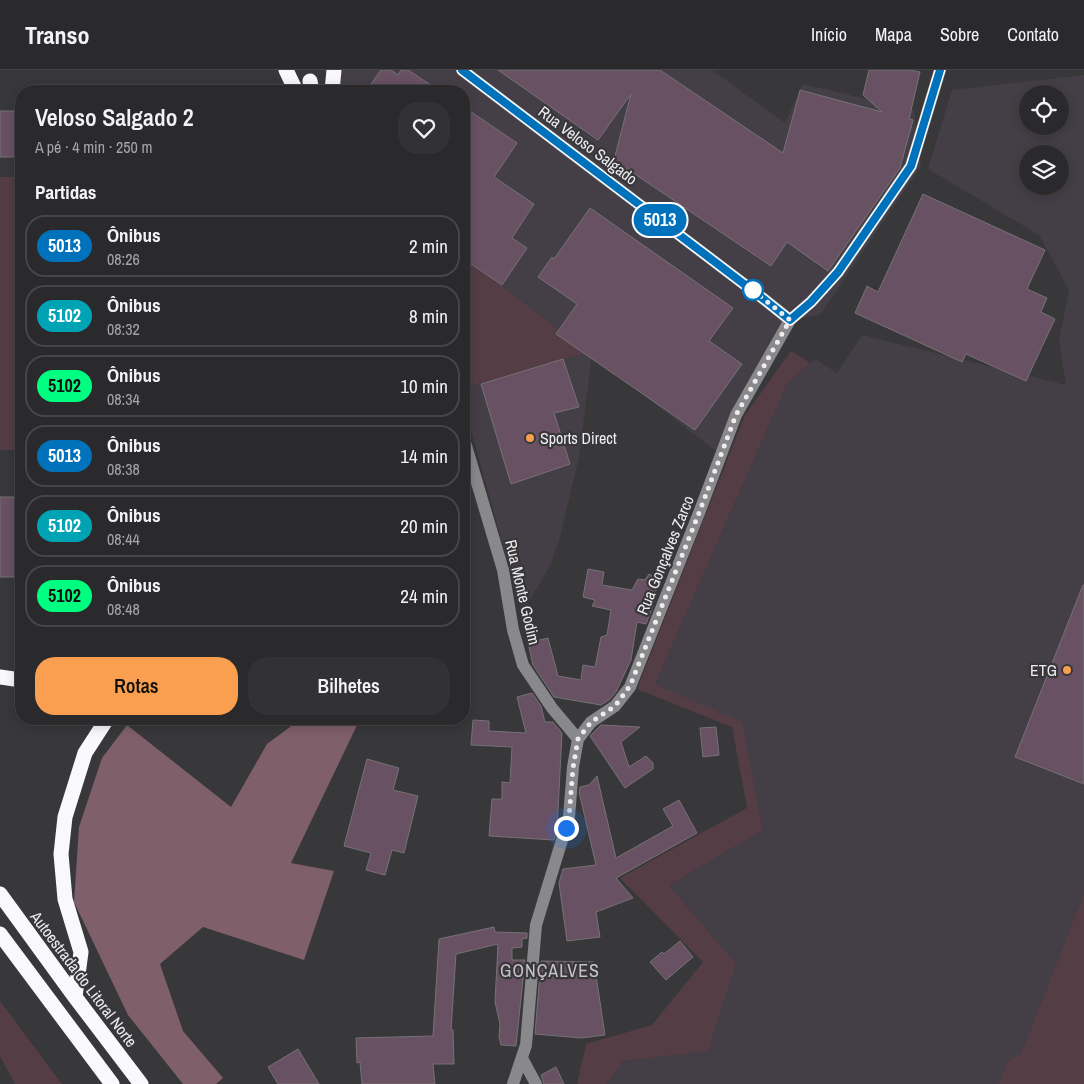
<!DOCTYPE html>
<html lang="pt">
<meta charset="utf-8">
<style>
:root{--surface:#2a292b;--page:#323133;--text:#f1f3f6;--muted:#a5a6a9;--line:#464547;--accent:#fa9f4f}
body{margin:0;font-family:"Archivo Narrow",sans-serif;background:var(--page);color:var(--text);height:100vh;display:flex;flex-direction:column;font-size:19px;white-space:nowrap}
*{box-sizing:border-box;margin:0}
p{font-size:16px;color:var(--muted)}
.icon{flex:none;width:28px;height:28px;fill:none;stroke:currentColor;stroke-width:2;stroke-linecap:round;stroke-linejoin:round}
.map{position:relative;flex:1;overflow:hidden}
.drawer{position:absolute;left:15px;top:15px;width:455px;height:640px;display:flex;flex-direction:column;background:var(--surface);border-radius:20px;box-shadow:0 2px 12px #0003,0 0 0 1px var(--line)}
.drawer>*{flex:none}
.badge{padding:0 10px;border-radius:16px;font-size:18px;line-height:32px}
.controls{position:absolute;left:1019px;top:15px;display:grid;gap:10px}
.controls a{display:grid;place-items:center;width:50px;height:50px;border-radius:50%;background:var(--surface);box-shadow:0 2px 12px #0003,0 0 0 1px var(--line);font-size:25px}
.you{position:absolute;width:25px;height:25px;margin:-12px;border:4px solid #fff;border-radius:50%;background:#1a73e8;box-shadow:0 0 0 8px #1a73e833}
.map>.badge{position:absolute;translate:-50% -50%;box-shadow:0 0 0 2px #fff}
h2{padding:0 20px;font-size:19px;line-height:45px}
.round{display:grid;place-items:center;flex:none;width:52px;height:52px;border-radius:20px;background:var(--page)}
.summary{display:flex;align-items:center;justify-content:space-between;height:85px;padding:0 20px}
h1{font-size:24px;font-weight:600;line-height:38px}
.button{display:flex;gap:10px;margin-top:auto;padding:10px 20px}
.button a{flex:1;height:58px;border-radius:20px;background:var(--accent);color:#111;font-size:20px;font-weight:600;line-height:58px;text-align:center}
.button a+a{background:var(--page);color:var(--text)}
ul{padding:0;list-style:none}
li{display:flex;align-items:center;gap:15px;height:62px;margin:0 10px 8px;padding:0 10px;border:2px solid var(--line);border-radius:20px}
li div{flex:1}
li b{display:block;font-size:19px}
li em{font-style:normal}
li .badge{min-width:55px;font-weight:700;text-align:center}
header{display:flex;align-items:center;gap:30px;box-sizing:border-box;height:70px;padding:0 25px;background:var(--surface);border-bottom:1px solid var(--line)}
header strong{font-size:24px}
nav{display:flex;gap:28px;margin-inline-start:auto;font-size:18px}
.map>svg:first-child{display:block}
.built{fill:#443f47;fill-rule:evenodd}
.green{fill:#553d46}
.forest{fill:#7f606a}
.building{fill:#695164;stroke:#767275}
.lines{fill:none;stroke-linecap:round;stroke-linejoin:round}
.minor{stroke:#89888a;stroke-width:12}
.highway{stroke:#f9f9fd;stroke-width:15}
.line-casing{stroke:#fff;stroke-width:11}
.line{stroke:#0072bc;stroke-width:8}
.walk{stroke:#eeecee;stroke-width:5;stroke-dasharray:0 9}
.stop-dot{fill:#fff;stroke:#0072bc;stroke-width:2.5}
.poi-dot{fill:#fa9f4f;stroke:#383739;stroke-width:2}
.labels{text-anchor:middle;dominant-baseline:central;stroke-width:4.5;stroke-linejoin:round;paint-order:stroke}
.street-label{font-size:16px;fill:#eeecee;stroke:#383739}
.poi-label{font-size:16px;fill:#eeecee;stroke:#383739;text-anchor:start}
.neighbourhood-label{font-size:18px;letter-spacing:1px;fill:#c6c3c7;stroke:#383739}
</style>
<header>
<strong>Transo</strong>
<nav><a>Início</a><a>Mapa</a><a>Sobre</a><a>Contato</a></nav>
</header>
<div class="map">
<svg width="1084" height="1014" viewBox="0 0 1084 1014">
<rect width="100%" height="100%" fill="#383739"/>
<path class="built" d="M342,0H712L785,53L803,14L914,40L921,96L820,245L789,250L721,385L592,285L579,387L559,471L549,498L522,543L464,335V318L588,282L464,187V21H339L337,15Z
M1084,5V823L1021,984L1008,991L998,1014H607L623,991L708,981L736,894L669,815L763,760L742,653L655,614L787,314L815,289L837,303L862,265L1066,315L1059,270L1069,220L1039,165L928,99L952,20ZM1028,24H1060V56H1028ZM1028,84H1060V116H1028Z"/>
<path class="green" d="M0,107H21V380H0Z
M464,187L588,282L464,318Z
M791,281L810,293L787,314L655,614L742,652L763,760L669,815L736,894L708,981L623,991L607,1014H578V1010L586,974L652,955L703,892L620,808L747,738L732,657L637,619L745,345Z
M1084,823V1014H998L1008,991L1021,984Z
M0,931L62,1014H15L0,986Z"/>
<path class="forest" d="M299,649H360L291,793L334,801L304,890L203,857L160,894L183,961L223,1008L216,1014H183L128,945L74,832L79,757L102,688L127,655L231,737L267,674L298,651Z"/>
<path class="building" d="M381,0H391L398,5L401,0H408L440,21H366Z
M498,0H660L783,83L800,20L882,42L863,25L869,0H910L920,2L909,49L913,50L900,98L828,201L787,172L771,196L614,90L631,24L598,70Z
M464,37L517,73L494,107L534,134L512,168L527,178L502,215L464,189Z
M0,41H21V87H0Z
M923,124L1045,180L1027,219L1047,228L1041,242L1055,249L1026,311L966,284L962,292L855,243L867,216L878,222Z
M590,138L733,238L709,271L742,294L695,360L556,264L577,234L538,207L552,187L554,189Z
M563,289L579,337L554,343L570,394L511,414L481,314Z
M0,427H21V507H0Z
M588,499L604,502L602,515L632,520L638,509L645,510L649,504L658,509L653,536L646,554L637,552L631,590L616,622L609,630L601,635L554,627L533,595L528,573L548,568L558,606L581,610L583,595L595,597L601,567L607,565L611,540L592,536L595,530L583,527Z
M1083,515H1084V714L1015,687Z
M532,623L541,636L545,652H553L562,663L557,760L554,770L489,766L492,729H502V712L510,713L512,677L471,675L473,650L489,651V661L526,663L517,627Z
M601,655L640,657L621,672L629,697L646,686L653,693V699L625,718L590,666Z
M716,657L719,685L703,687L700,658Z
M367,689L399,698L393,720L418,726L404,783L392,780L385,805L366,800L371,783L344,776Z
M597,706L616,788L673,756L663,739L679,730L697,763L616,808L633,828L596,842L600,867L567,871L559,813L563,799L596,795L579,722L580,717L589,715Z
M494,857L495,862L527,863V868L522,869V877L512,878V890H525L516,976L501,975L499,967L500,954L495,932L498,874L456,884L451,960H453L454,994H433L435,1014H362L360,992L357,993L356,968L433,966L439,869Z
M680,871L693,887L666,910L650,892L662,882L664,884Z
M541,891L594,892L605,965L581,968L535,964Z
M298,979L319,1014H278L268,997Z
M556,997L564,1014H544L541,1005Z"/>
<g class="lines">
<path class="minor" d="M462,0L765,230L790,250
M464,369L503,500L513,560L523,595L552,638L578,669
M522,988L536,1014
M513,1014L526,975L536,855L569,747L573,697L578,669L591,652L615,636L630,617L699,443L736,345L790,250L811,232L838,202L911,96L940,0"/>
<path class="highway" d="M286,0L296,21
M310,11L312,21
M332,21L334,0
M0,607L21,610
M0,824L75,927L141,1014
M0,864L112,1014
M75,927L81,882L65,829L61,784L65,747L85,683L107,649"/>
</g>
<g class="lines">
<g class="line-casing">
<path id="line" d="M462,0L765,230L790,250L811,232L838,202L911,96L940,0"/>
</g>
<use href="#line" class="line"/>
<path class="walk" d="M566,758L569,747L573,698L578,669L591,652L615,636L630,616L699,443L736,345L790,250L750,218L753,220"/>
</g>
<circle class="stop-dot" cx="753" cy="220" r="10"/>
<g class="poi-dot">
<circle cx="530" cy="368" r="5"/>
<circle cx="1067" cy="600" r="5"/>
</g>
<g class="labels">
<g class="street-label">
<text transform="translate(588 75) rotate(37)">Rua Veloso Salgado</text>
<text transform="translate(665 485) rotate(-68)">Rua Gonçalves Zarco</text>
<text transform="translate(523 522) rotate(77)">Rua Monte Godim</text>
<text transform="translate(84 909) rotate(53)">Autoestrada do Litoral Norte</text>
</g>
<g class="poi-label">
<text x="540" y="368">Sports Direct</text>
<text x="1057" y="600" text-anchor="end">ETG</text>
</g>
<g class="neighbourhood-label">
<text x="550" y="900">GONÇALVES</text>
</g>
</g>
</svg>
<div class="controls">
<a><svg class="icon" aria-label="locate" viewBox="0 0 24 24"><circle cx="12" cy="12" r="6"/><path d="M12 2v4M12 18v4M2 12h4M18 12h4"/></svg></a>
<a><svg class="icon" aria-label="layers" viewBox="0 0 24 24"><path d="M12 4l9 5-9 5-9-5zM3 14l9 5 9-5"/></svg></a>
</div>
<div class="you" style="left:566px;top:758px"></div>
<b class="badge" style="left:660px;top:150px;background:#0072bc;color:#fff">5013</b>
<section class="drawer">
<div class="summary"><div><h1>Veloso Salgado 2</h1><p>A pé · 4 min · 250 m</p></div><a class="round"><svg class="icon" aria-label="heart" viewBox="0 0 24 24"><path d="M12 20l-8-8c-3-5 5-10 8-4 3-6 11-1 8 4z"/></svg></a></div>
<h2>Partidas</h2>
<ul>
<li><span class="badge" style="background:#0072bc;color:#fff">5013</span><div><b>Ônibus</b><p>08:26</p></div><em>2 min</em></li>
<li><span class="badge" style="background:#00a3b4;color:#fff">5102</span><div><b>Ônibus</b><p>08:32</p></div><em>8 min</em></li>
<li><span class="badge" style="background:#00ff80;color:#111">5102</span><div><b>Ônibus</b><p>08:34</p></div><em>10 min</em></li>
<li><span class="badge" style="background:#0072bc;color:#fff">5013</span><div><b>Ônibus</b><p>08:38</p></div><em>14 min</em></li>
<li><span class="badge" style="background:#00a3b4;color:#fff">5102</span><div><b>Ônibus</b><p>08:44</p></div><em>20 min</em></li>
<li><span class="badge" style="background:#00ff80;color:#111">5102</span><div><b>Ônibus</b><p>08:48</p></div><em>24 min</em></li>
</ul>
<div class="button"><a>Rotas</a><a>Bilhetes</a></div>
</section>
</div>
